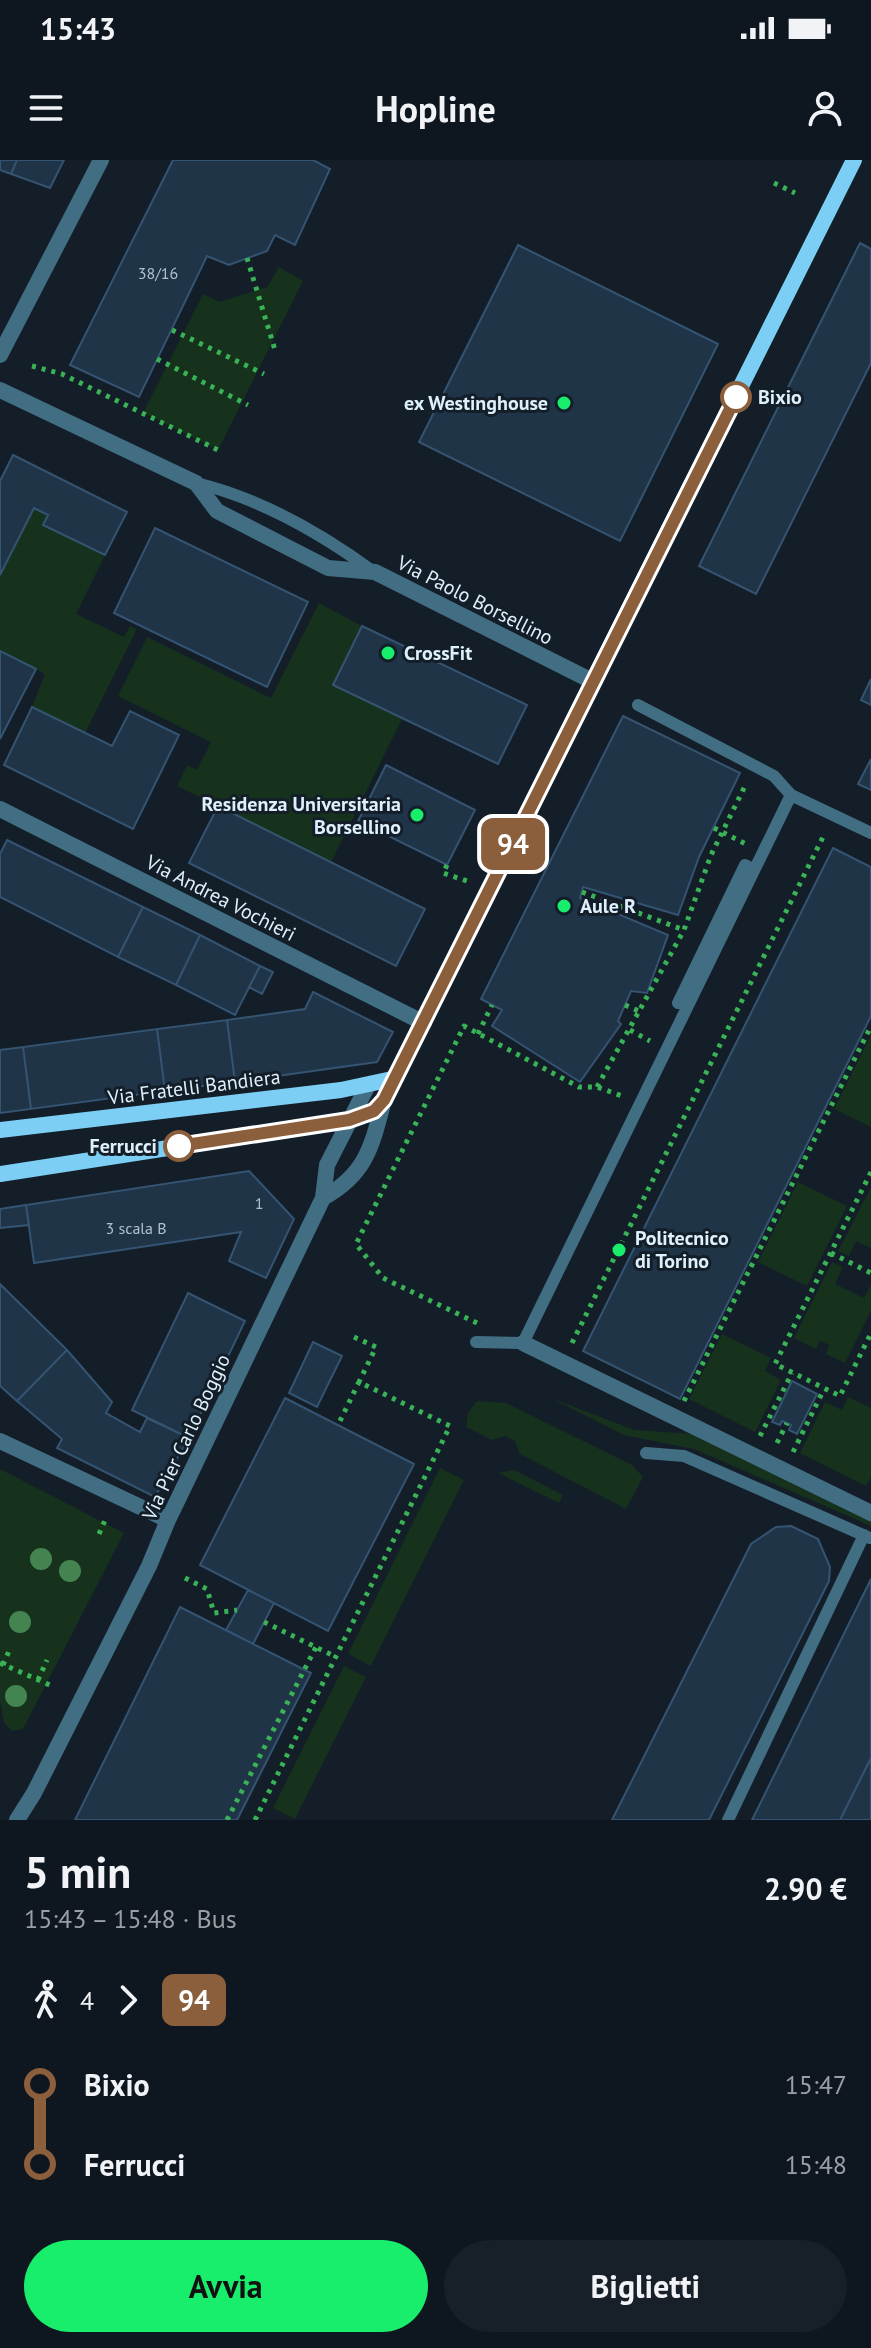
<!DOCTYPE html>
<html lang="it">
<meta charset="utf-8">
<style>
:root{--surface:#0e161f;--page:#171f28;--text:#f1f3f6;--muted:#9b9fa4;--accent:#18ed6c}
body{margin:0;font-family:"PT Sans",sans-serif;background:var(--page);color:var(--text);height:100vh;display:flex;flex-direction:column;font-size:30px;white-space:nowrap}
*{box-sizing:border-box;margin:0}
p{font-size:26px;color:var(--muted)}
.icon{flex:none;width:44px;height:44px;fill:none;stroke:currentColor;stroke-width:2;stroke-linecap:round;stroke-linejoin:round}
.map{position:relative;height:1660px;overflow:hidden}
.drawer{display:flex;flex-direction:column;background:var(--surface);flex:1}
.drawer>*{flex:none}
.badge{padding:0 16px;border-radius:12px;font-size:28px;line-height:52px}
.map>.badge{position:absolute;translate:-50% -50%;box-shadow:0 0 0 4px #fff}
.legs{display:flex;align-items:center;gap:12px;height:88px;padding:0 24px;font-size:26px}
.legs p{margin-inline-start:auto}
.head{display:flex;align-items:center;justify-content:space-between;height:136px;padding:0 24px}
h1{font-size:44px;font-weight:600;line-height:60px}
.button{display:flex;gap:16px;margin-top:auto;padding:16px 24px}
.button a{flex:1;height:92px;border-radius:48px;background:var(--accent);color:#111;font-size:32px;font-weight:600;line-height:92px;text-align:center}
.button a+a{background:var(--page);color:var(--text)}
ul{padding:0 24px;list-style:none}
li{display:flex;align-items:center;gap:28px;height:80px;font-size:30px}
li i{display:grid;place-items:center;width:12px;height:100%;margin:0 10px;background:currentColor}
li i::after{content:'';width:20px;height:20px;margin:-10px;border:6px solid;border-radius:50%;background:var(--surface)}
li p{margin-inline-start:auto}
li:first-child i{background:linear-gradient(#0000 50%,currentColor 0)}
li:last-child i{background:linear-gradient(currentColor 50%,#0000 0)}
.status{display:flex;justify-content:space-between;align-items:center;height:56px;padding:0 40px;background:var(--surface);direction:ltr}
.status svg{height:22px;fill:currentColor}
header{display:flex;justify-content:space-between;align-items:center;height:104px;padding:0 24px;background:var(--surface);font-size:36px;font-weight:600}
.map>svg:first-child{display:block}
.green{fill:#16321d}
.building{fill:#203448;stroke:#345472;stroke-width:2}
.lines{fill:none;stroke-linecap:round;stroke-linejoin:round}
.path{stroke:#3ab357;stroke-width:5;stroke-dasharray:4 6;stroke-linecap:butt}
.lane{stroke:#426e84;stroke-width:12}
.street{stroke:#426e84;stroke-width:16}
.secondary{stroke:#7ccef5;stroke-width:16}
.tree{fill:#448451}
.line-1-casing{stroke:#fff;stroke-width:18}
.line-1{stroke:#8b5e3c;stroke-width:12}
.stop-1-dot{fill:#fff;stroke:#8b5e3c;stroke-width:4}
.poi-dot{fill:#18ed6c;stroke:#131e29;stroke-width:3}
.labels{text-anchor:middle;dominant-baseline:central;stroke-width:6;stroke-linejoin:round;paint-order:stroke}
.number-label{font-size:16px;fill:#aec1cf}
.stop-label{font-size:20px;font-weight:bold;fill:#ddf0fc;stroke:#131e29;text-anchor:start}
.poi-label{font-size:20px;font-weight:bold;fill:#ddf0fc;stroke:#131e29;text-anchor:start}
.street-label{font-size:20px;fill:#ddf0fc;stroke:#131e29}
</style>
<div class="status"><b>15:43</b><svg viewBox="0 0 49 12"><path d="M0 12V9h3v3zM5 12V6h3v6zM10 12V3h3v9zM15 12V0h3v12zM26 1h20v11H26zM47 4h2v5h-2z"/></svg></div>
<header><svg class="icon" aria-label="menu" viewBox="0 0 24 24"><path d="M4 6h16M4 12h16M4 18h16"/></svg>Hopline<svg class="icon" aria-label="person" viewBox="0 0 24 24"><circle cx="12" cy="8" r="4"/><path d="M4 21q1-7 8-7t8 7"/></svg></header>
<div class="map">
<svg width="871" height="1660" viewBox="0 0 871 1660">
<rect width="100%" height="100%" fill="#131e29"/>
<path class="green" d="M279,107L303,121L218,290L143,253L203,134L220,142L267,127Z
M34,348L48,355L44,365L105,395L76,454L124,477L130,466L137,469L85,573L32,547L45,514L0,491V415Z
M319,443L362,466L333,525L402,559L331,702L177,626L187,605L197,610L211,582L118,536L147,477L271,538Z
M871,875V967L834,949Z
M798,1022L847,1046L807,1126L758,1102Z
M871,1027V1088L856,1081L849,1096L838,1091Z
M832,1102L843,1107L835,1124L864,1138L871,1125V1151L845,1203L826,1194L829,1185L820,1181L816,1189L794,1178Z
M722,1174L771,1198L765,1211L781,1220L755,1272L689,1239Z
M848,1237L871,1248V1317L866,1326L800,1293L825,1242L842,1250Z
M551,1238L634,1270L695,1274L871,1361V1366L694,1289L624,1275Z
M477,1241L506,1243L632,1305L643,1317L626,1349L520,1294L515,1281L505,1276L492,1280L466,1267L468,1253Z
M440,1308L464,1320L371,1506L348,1494Z
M0,1309L124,1373L23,1569L12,1571L4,1563L0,1541Z
M514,1310L563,1335L559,1343L498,1313Z
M344,1506L366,1517L295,1659L273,1648Z"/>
<path class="building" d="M0,0H17L11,14L0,10Z
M17,0H64L50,28L11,14Z
M173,0H313L330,9L295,85L275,75L267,91L229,105L207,96L139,237L70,205Z
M860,83L871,89V203L756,434L699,406Z
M518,85L718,184L620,381L419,282Z
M13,295L127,352L105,395L43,365L48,355L34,348L0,415V321Z
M155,368L308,442L267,527L114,453Z
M362,466L527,545L498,604L333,525Z
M0,491L36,509L0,579Z
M871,519V545L861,540Z
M32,547L112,586L130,551L179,575L133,669L4,605Z
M623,556L740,613L699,697L678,755L583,727L580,738L668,775L647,833L631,831L618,861L621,864L580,922L492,866L502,850L481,839Z
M871,599V630L858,624Z
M386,605L475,650L447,705L358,661Z
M218,646L425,749L396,806L189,703Z
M7,680L143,747L118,797L0,737V694Z
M833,688L871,707V856L680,1239L583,1191Z
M143,747L200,775L176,825L118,797Z
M200,775L260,806L235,855L176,825Z
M260,806L273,812L262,834L249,827Z
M313,832L393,872L377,902L235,922L227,860L305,849Z
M227,860L235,922L165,931L157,869Z
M157,869L165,931L31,949L23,887Z
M23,887L31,949L0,953V890Z
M249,1011L294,1059L266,1118L229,1101L241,1072L34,1103L26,1045Z
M26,1045L29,1065L0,1068V1049Z
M0,1124L67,1190L17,1241L0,1226Z
M188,1133L245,1161L189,1278L132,1250Z
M313,1182L342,1196L317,1247L289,1233Z
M67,1190L112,1242L106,1253L140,1272L147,1258L189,1278L155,1337L57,1288L62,1279L17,1241Z
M792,1221L817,1234L797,1274L789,1270L791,1265L787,1263L782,1261L780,1265L772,1262Z
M285,1238L414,1304L328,1471L200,1405Z
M791,1366L818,1379L830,1407L829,1421L709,1660H612L751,1384L776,1367Z
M871,1419V1598L840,1660H752Z
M248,1430L274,1443L253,1484L226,1470Z
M180,1447L311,1513L237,1660H75Z
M871,1598V1660H840Z"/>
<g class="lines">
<path class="path" d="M774,23L795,33
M247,98L275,190
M172,170L264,214
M157,199L248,245
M32,206L62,214L218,290
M714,668L748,685
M447,705L443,713L470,722
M582,732L684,770
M625,845L641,852
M630,870L650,881
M478,874L492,845
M597,927L684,770L711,695L746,624
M871,1012L775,1204L840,1236L871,1173
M831,1093L871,1113
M477,1163L383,1118L356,1084L464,866L579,927H597L625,937
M354,1177L376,1187L359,1222
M572,1183L825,673
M684,1241L871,866
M760,1276L792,1213
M777,1283L787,1263
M793,1292L824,1229
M99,1374L106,1358
M185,1418L207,1429L214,1453L237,1450
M264,1462L336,1497
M0,1503L52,1526
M3,1505L9,1491
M38,1520L47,1500
M227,1660L316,1487
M255,1660L450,1266L359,1222L338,1265"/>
<path class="lane" d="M196,323C259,338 322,374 374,412
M638,545L774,616L791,635L871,673
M678,843L745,705L754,710
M476,1182L523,1183L791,635
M646,1293L684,1296L870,1378
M728,1660L864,1375"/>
<path class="street" d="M0,195L101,0
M0,230L196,323L217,351L328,408L375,412L594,522
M0,649L424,863
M323,1038L327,1005L368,925
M523,1183L871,1353
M0,1281L168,1360
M17,1660L34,1633L149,1406L168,1360L323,1038C367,1014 372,985 384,940"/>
<path class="secondary" d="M0,970L341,930L392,919
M0,1014L349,960L374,951L384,940L854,0"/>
</g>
<g class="tree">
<circle cx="41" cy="1399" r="11"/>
<circle cx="70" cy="1411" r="11"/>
<circle cx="20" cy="1462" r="11"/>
<circle cx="16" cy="1536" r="11"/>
</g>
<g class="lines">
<g class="line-1-casing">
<path id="line-1" d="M179,986L349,960L374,951L384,940L736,237"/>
</g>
<use href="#line-1" class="line-1"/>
</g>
<g class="stop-1-dot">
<circle cx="736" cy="237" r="14"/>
<circle cx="179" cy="986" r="14"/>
</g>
<g class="poi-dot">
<circle cx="564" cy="243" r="8"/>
<circle cx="388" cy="493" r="8"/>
<circle cx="417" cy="655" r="8"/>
<circle cx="564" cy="746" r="8"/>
<circle cx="619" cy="1090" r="8"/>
</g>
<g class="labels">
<g class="number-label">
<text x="158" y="113">38/16</text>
<text x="259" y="1043">1</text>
<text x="136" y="1068">3 scala B</text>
</g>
<g class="stop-label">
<text x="758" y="237">Bixio</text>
<text x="157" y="986" text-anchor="end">Ferrucci</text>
</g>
<g class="poi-label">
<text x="548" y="243" text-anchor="end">ex Westinghouse</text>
<text x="404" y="493">CrossFit</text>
<text x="401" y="644" text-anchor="end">Residenza Universitaria<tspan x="401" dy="23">Borsellino</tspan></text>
<text x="580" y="746">Aule R</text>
<text x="635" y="1078">Politecnico<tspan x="635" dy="23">di Torino</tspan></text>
</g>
<g class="street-label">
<text transform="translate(475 440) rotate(27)">Via Paolo Borsellino</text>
<text transform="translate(221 738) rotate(27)">Via Andrea Vochieri</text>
<text transform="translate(194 927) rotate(-7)">Via Fratelli Bandiera</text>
<text transform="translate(186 1277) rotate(-65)">Via Pier Carlo Boggio</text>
</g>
</g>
</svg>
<b class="badge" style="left:513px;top:684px;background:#8b5e3c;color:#fff">94</b>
</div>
<section class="drawer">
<div class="head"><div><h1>5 min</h1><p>15:43 – 15:48 · Bus</p></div><b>2.90 €</b></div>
<div class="legs"><svg class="icon" aria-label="walk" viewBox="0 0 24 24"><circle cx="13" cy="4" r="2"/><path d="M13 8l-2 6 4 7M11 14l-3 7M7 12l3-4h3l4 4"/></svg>4<svg class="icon" aria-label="forward" viewBox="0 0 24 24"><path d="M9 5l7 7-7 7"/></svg><b class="badge" style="background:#8b5e3c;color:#fff">94</b></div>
<ul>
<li><i style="color:#8b5e3c"></i><b>Bixio</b><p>15:47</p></li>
<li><i style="color:#8b5e3c"></i><b>Ferrucci</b><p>15:48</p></li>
</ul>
<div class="button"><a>Avvia</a><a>Biglietti</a></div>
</section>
